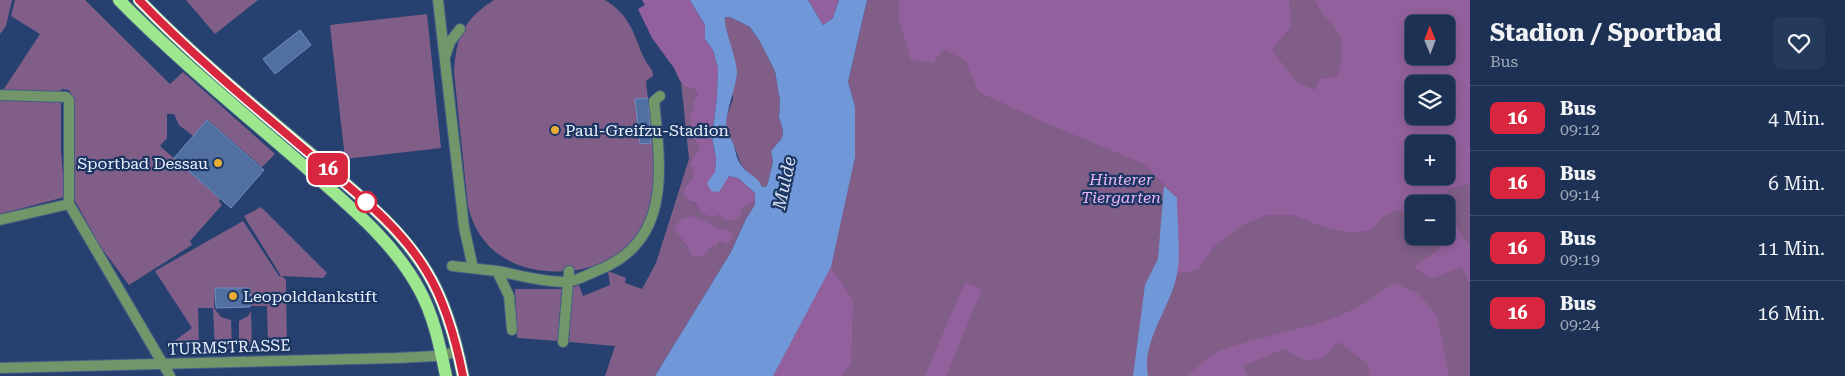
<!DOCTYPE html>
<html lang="de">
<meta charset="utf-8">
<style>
:root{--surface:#1c3153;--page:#25395a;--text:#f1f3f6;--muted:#a0a9b8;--line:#3a4c6a}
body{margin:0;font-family:"Roboto Serif",serif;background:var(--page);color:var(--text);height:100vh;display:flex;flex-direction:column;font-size:19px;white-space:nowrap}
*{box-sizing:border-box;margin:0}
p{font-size:16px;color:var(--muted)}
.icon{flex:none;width:28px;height:28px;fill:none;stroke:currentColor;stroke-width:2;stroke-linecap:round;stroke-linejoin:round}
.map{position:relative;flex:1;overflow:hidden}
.side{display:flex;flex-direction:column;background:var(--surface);width:375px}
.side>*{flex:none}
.badge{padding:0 10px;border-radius:8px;font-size:18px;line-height:32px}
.needle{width:32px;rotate:359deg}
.controls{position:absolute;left:1405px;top:15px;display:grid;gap:10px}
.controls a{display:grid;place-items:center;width:50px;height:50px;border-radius:8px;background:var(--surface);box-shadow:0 2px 12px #0003,0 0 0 1px var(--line);font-size:25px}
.map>.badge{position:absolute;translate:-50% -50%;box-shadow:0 0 0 2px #fff}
.round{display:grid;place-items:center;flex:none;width:52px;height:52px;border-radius:8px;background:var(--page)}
.head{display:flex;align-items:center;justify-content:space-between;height:85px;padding:0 20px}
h1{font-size:24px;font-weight:700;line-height:38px}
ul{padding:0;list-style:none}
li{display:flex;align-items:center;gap:15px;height:65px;padding:0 20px;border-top:1px solid var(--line)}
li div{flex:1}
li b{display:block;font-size:19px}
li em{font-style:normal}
li .badge{min-width:55px;font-weight:700;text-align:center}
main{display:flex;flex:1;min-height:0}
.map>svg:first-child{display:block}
.green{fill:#805e87;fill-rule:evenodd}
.forest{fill:#92619d;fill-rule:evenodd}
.water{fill:#7097d7;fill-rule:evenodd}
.building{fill:#516fa1;stroke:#6f8ec2}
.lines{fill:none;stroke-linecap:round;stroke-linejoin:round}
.minor-casing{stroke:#455d86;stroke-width:12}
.major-casing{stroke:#455d86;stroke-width:14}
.minor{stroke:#72966a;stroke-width:10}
.major{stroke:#9de78e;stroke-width:12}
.line-casing{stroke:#fff;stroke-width:11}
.line{stroke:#d7263d;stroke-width:8}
.poi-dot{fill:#e7ac36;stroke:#1c3663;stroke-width:2}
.stop-dot{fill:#fff;stroke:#d7263d;stroke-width:2.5}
.labels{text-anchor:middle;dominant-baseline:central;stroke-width:4.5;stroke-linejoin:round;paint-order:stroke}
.poi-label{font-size:16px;fill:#e9f0fc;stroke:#1c3663;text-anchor:start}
.park-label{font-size:16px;font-style:italic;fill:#ebb4f7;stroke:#1c3663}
.street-label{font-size:16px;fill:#e9f0fc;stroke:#1c3663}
.water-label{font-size:18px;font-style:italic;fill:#d7e2f3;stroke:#1c3663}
</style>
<main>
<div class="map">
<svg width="1470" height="376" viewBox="0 0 1470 376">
<rect width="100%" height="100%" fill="#26416f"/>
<path class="green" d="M0,0H12L6,26L0,34Z
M15,0H85L170,84L183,72L275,154L262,167L208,120L193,136L179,125L174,114H167V138L160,146L220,199L219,202L222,205L190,241L192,245L129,285L100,246L75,201L74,99L69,90L61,89V151L65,197L0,214V95L40,34L11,16Z
M186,0H258L215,34Z
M494,0H605C631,16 633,33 644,58C647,65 653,68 653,76L646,81L653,146L655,147C656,174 656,201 645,226C643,231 637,237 633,241C619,258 599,266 577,270C528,277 480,259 468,206L454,72C456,37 464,19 494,0Z
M867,0H1470V376H773L855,106L848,82ZM1414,24H1446V56H1414ZM1414,84H1446V116H1414ZM1414,144H1446V176H1414ZM1414,204H1446V236H1414Z
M427,14L441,148L345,159L330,25Z
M725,17H730L750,27L759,40L775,71L780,101L779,117L783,130L782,138L771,151L773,162L767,186L762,187L741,165L734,145L725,127L727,115L733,99L724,22Z
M681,82L686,86L695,89L698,96L694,110L690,113L693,138L699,146L693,177L686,185L689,201L719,214L741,207L755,193L756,205L746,219L731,252L655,376H605L615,346L569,342L572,288L579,285L583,296L610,285L608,271L626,278L625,283L642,289L656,263L689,159ZM708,222L717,229L690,255L687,246L675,228Z
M261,207L327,273L323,278L282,276L286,280L287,350L239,349V321L248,316L251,311L252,345L268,344L267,306H251L249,288H215L214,308L221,317L231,320L232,349H215L213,308H198L199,346L169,345L192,328L155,271L243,221L279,276H281L244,216Z
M515,289H563L559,341L517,338Z"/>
<path class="forest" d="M642,0H690L705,25V39L713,50L718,68L717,97L712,137L716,158L715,172L724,182L729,176L738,178L755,193L753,202L747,206L741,207L742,213L736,220H725L719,214L713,217L701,213L697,204L689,201L683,194L686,185L693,177V169L691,165C692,157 698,154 699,146L693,138L689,112L694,110L693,102L698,96L695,89L686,87L680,81L674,68L652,38L638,9L645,5Z
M808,0H839L833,18L823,25Z
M899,0H1289L1291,26L1272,50L1296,82L1315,90L1320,79L1338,76C1340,64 1346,46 1340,36C1334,22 1321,17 1315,0H1470V186L1468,184L1450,189L1443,196L1463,238L1470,243V284L1462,267L1431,279L1414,267L1440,248L1426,236H1446V204H1414V220L1412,213L1396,210L1382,218L1370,231L1348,232L1330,229L1293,215H1267L1243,225L1215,245L1198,270L1178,273L1177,198L1144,164L1041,121L979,92L965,60L944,49L933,63L911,60L899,21ZM1414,24H1446V56H1414ZM1414,84H1446V116H1414ZM1414,144H1446V176H1414Z
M690,216L708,222L717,229L729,230L733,238L726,244L719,240L717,245L710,247L703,257L690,255L687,246L674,228L681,219Z
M831,267L853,300L851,364L842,376H773Z
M965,282L982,289L946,376H925Z
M1394,283L1419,294L1437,316L1449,376H1370L1367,363L1338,342L1323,359L1304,360L1284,349L1243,366L1248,376H1187L1209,357L1221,350C1263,335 1308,330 1348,312C1365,304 1379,293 1394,283Z"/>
<path class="water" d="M690,0H808L823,25L833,18L839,0H867L848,82L855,106V157L831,267L773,376H655L731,252L746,219L755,205V193L738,178L729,176L719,192L711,191L707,183L715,172L716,158L712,137L717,97L718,68L713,50L705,39V25ZM725,17H730L750,27L759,40L775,71L780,101L779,117L783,130L782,138L771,151L773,162L767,186L762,187C758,176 747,174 741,165C736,159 736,150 733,143C731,139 728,134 727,129C723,119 736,88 737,73C737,58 723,27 725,17Z
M1164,186L1177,198C1177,218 1181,256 1177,274C1171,307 1141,341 1148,376H1133L1145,285L1158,259Z"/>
<path class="building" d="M300,30L311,45L275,74L263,59Z
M648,98L651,143L640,144L635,99Z
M207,120L264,170L231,208L174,158Z
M215,288H250V307L216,308Z"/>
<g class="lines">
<g class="minor-casing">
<path id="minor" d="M438,0L464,227L473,268
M446,54L450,42L460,29
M0,95L66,97L69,100V204L170,376
M0,220L69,204
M452,266L497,271L509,296L512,330
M497,271C519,275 542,282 565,282C576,282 590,273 601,269C673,239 660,164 654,101L660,96
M563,342L569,271
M0,368L396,358L436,356L458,352"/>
</g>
<g class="major-casing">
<path id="major" d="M119,0C177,59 241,111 303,165C345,203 392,239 419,289C434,316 440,347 446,376
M139,0C194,57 256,108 317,159C357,194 399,226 427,272C446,303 456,341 463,376"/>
</g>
<use href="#minor" class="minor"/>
<use href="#major" class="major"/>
</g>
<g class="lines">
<g class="line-casing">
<path id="line" d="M139,0C194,57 256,108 316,159C357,194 400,226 427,272C446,303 456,341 463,376"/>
</g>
<use href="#line" class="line"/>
</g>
<g class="poi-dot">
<circle cx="555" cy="130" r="5"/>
<circle cx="218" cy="163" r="5"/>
<circle cx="233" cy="296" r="5"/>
</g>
<circle class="stop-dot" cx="366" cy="202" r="10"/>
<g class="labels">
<g class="poi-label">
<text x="565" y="130">Paul-Greifzu-Stadion</text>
<text x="208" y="163" text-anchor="end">Sportbad Dessau</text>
<text x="243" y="296">Leopolddankstift</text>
</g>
<g class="park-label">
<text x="1121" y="179">Hinterer<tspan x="1121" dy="18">Tiergarten</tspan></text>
</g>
<g class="street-label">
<text transform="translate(229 347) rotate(-2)">TURMSTRASSE</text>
</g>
<g class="water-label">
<text transform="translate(784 183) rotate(-78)">Mulde</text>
</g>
</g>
</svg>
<div class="controls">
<a><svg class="needle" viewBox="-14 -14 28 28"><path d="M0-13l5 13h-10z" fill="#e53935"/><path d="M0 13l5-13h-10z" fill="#a0a9b8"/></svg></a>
<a><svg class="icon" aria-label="layers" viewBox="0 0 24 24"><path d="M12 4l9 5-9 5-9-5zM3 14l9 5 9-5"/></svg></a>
<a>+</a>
<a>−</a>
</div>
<b class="badge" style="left:328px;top:169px;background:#d7263d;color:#fff">16</b>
</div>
<section class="side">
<div class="head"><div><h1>Stadion / Sportbad</h1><p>Bus</p></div><a class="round"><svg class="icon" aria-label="heart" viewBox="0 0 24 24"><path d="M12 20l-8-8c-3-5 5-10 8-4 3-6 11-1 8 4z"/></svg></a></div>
<ul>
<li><span class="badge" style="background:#d7263d;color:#fff">16</span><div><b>Bus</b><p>09:12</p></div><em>4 Min.</em></li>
<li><span class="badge" style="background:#d7263d;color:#fff">16</span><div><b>Bus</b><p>09:14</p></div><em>6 Min.</em></li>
<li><span class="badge" style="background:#d7263d;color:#fff">16</span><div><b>Bus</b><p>09:19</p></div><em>11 Min.</em></li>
<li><span class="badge" style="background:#d7263d;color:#fff">16</span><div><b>Bus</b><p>09:24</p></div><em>16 Min.</em></li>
</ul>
</section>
</main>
